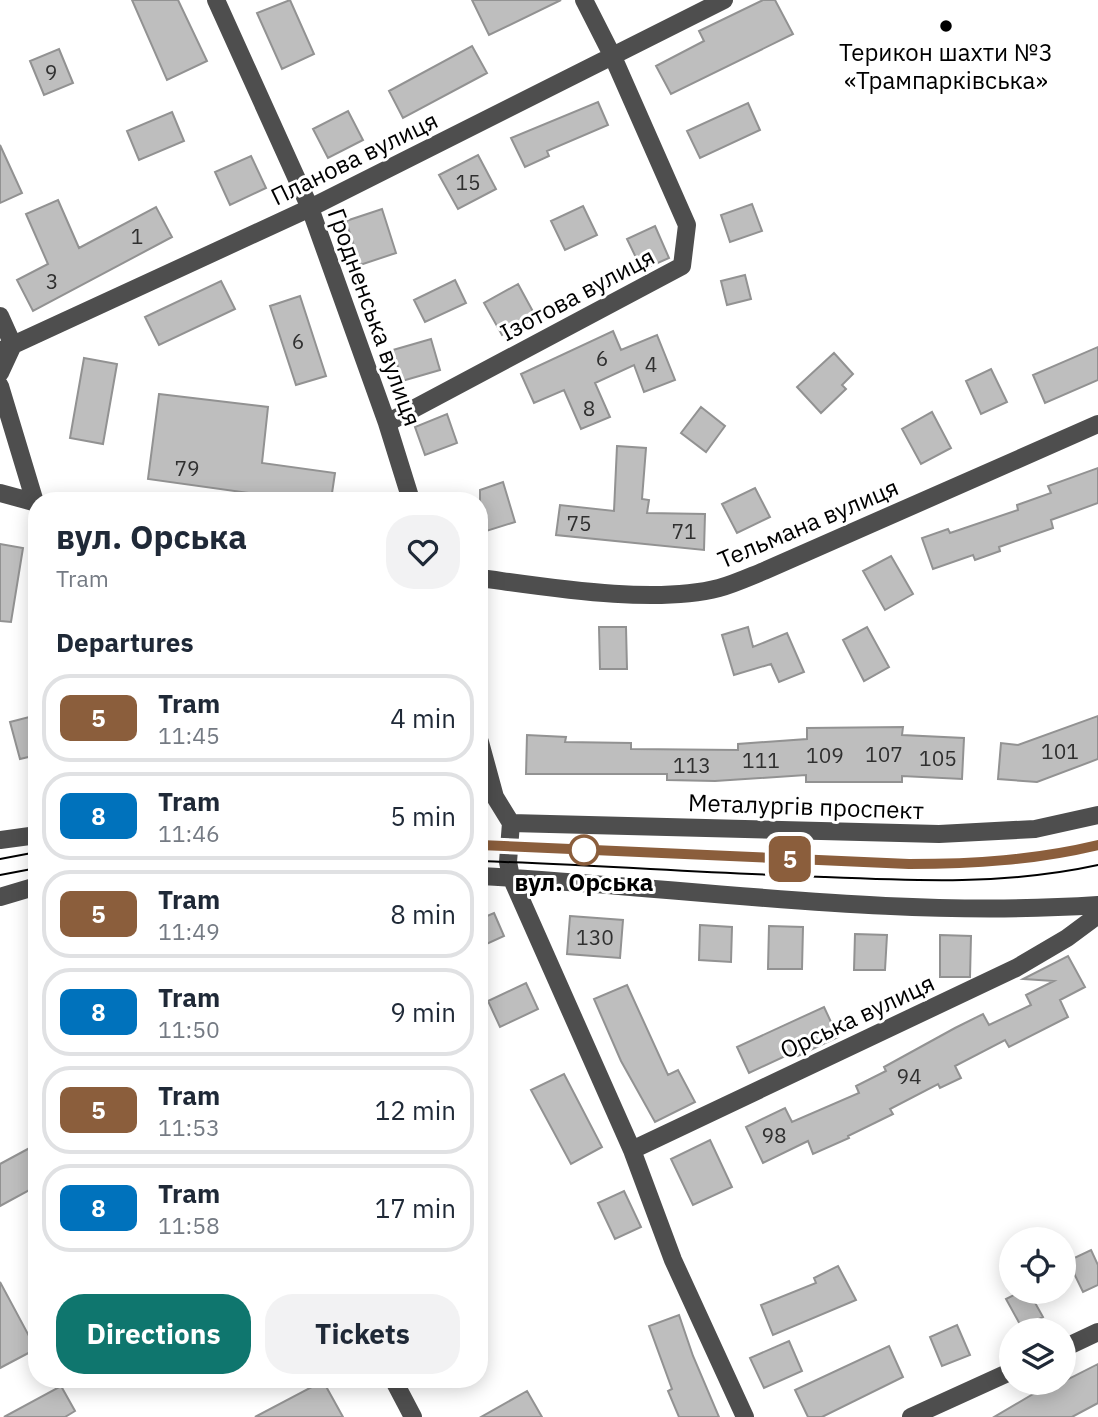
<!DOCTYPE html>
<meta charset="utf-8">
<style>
:root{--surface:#fff;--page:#f2f2f3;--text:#1f2937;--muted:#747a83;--line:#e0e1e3;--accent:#0f766e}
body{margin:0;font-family:"IBM Plex Sans",sans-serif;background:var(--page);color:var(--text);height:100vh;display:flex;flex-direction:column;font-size:26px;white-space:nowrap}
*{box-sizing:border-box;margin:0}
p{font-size:23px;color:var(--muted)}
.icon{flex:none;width:38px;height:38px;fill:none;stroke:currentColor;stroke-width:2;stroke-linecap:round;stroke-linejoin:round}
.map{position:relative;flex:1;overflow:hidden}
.side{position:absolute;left:28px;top:492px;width:460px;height:896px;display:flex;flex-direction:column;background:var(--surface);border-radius:28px;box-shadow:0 4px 18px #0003}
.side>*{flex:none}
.badge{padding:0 14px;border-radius:10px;font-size:24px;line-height:46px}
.buttons{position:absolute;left:999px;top:1227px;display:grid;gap:14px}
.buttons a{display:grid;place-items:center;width:77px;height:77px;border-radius:50%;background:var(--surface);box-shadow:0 4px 18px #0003;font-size:35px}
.map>.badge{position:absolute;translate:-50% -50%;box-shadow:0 0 0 4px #fff}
h2{padding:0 28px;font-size:26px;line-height:63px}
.round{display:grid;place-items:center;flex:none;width:74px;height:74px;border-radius:28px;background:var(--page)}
.headline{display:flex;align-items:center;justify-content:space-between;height:119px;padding:0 28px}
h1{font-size:33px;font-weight:700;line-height:52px}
.primary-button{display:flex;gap:14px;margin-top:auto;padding:14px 28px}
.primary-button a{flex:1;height:80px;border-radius:28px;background:var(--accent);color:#fff;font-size:28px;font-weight:700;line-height:80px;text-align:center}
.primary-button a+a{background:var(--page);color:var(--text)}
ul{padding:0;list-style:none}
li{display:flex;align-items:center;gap:21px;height:88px;margin:0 14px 10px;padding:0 14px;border:4px solid var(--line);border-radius:28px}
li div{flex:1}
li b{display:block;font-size:26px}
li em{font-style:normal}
li .badge{min-width:77px;font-weight:700;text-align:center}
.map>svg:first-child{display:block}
.building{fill:#bebebe;stroke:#929292;stroke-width:2}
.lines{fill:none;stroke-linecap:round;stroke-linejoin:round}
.minor{stroke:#4e4e4e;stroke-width:18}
.tram{stroke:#000;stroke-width:2}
.line-casing{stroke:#fff;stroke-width:16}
.line{stroke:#8b5e3c;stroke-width:10}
.poi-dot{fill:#000;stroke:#fff;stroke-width:2.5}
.stop-dot{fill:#fff;stroke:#8b5e3c;stroke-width:3.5}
.labels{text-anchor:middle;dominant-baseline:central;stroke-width:6;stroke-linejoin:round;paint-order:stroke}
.number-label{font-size:21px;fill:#303030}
.poi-label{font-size:24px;fill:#000;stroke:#fff}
.street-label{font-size:24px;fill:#000;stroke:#fff}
.stop-label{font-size:24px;font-weight:bold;fill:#000;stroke:#fff}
</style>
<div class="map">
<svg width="1098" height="1417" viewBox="0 0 1098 1417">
<rect width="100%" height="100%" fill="#fff"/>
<path class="building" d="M132,0H178L207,61L167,80Z
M290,0L314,54L282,69L257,13Z
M472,0H561L489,35Z
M763,0H775L793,34L671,94L656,66L704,41L699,31Z
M472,46L487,73L403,118L389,91Z
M59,49L73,83L44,95L30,61Z
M598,102L608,125L547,151L549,156L525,167L511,138Z
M748,103L760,130L700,158L687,131Z
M348,111L363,140L328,158L313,129Z
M172,112L184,141L139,160L127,131Z
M0,145L22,193L0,203Z
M478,155L496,189L458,209L439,175Z
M251,156L266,188L230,205L215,172Z
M58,200L79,248L156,207L172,237L33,311L17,280L48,264L26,214Z
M752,204L762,231L730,242L721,215Z
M583,206L597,235L565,250L551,221Z
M382,209L396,253L360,265L346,221Z
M655,226L669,258L642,270L627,239Z
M745,275L751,299L727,305L721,281Z
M455,280L466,303L425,322L414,300Z
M221,281L235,309L159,345L145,317Z
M518,284L536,317L502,335L484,303Z
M300,296L326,376L296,385L270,306Z
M613,331L621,350L657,335L675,380L644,392L634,365L595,383L610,417L581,429L564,390L534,403L521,374Z
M431,339L440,370L402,381L393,350Z
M1098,347V380L1045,403L1033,375Z
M834,353L853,374L842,385L846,389L821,413L797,387Z
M84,358L117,364L103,444L70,438Z
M991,369L1007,402L981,414L966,381Z
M159,394L268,407L262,463L335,473L331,500H299L148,479Z
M701,407L725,426L706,452L681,433Z
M932,412L951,448L921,464L902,429Z
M447,414L457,443L425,455L415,427Z
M617,446L646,448L642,499L649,500L647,513L705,514L704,550L556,535L560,505L614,511Z
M1098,468V503L1051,520L1053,528L999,547L1000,551L975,560L973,555L933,569L922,538L948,529L950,533L1018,510L1017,505L1051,493L1048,486Z
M503,482L515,522L480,533V490Z
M755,488L770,517L737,533L722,504Z
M0,544L23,548L11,622L0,621Z
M891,556L913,594L885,610L863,571Z
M599,627H626L627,669H600Z
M748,627L753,647L787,633L804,672L779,682L771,664L734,675L722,635Z
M867,627L889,667L864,681L843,640Z
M37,715V755L20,759L10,722Z
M1098,716V759L1037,782L998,779L1001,743L1018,745Z
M903,727L902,735L964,738L962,779L902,776V782H806V775L715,781L667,780V774H526L527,735L566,737L565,742L631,743V749L738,750V744L807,739V728Z
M494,913L504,936L480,947V919Z
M570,916L623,920L620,958L567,954Z
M700,925L732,927L731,962L699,960Z
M769,926L803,927L802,969H768Z
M855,934L887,935L885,970H854Z
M940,935L971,936L970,977H940Z
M1068,956L1085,987L1060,1000L1068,1017L1009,1047L1005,1040L955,1066L961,1078L940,1088L938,1084L890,1109L893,1114L848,1136L849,1138L813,1154L808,1141L763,1163L746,1127L785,1108L792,1122L859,1093L856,1086L886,1071L884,1067L955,1028L983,1014L989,1025L1031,1005L1026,995L1054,981L1023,979Z
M526,983L538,1009L500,1027L488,1001Z
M627,985L668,1075L678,1070L695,1102L655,1122L621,1061L594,999Z
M824,1007L838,1037L798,1056L796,1051L749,1073L737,1047Z
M564,1074L602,1147L571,1164L531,1090Z
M710,1140L732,1187L693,1205L671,1159Z
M37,1144V1186L0,1206V1164Z
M624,1191L641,1227L615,1239L598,1203Z
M1091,1250L1098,1265V1285L1083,1292L1068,1261Z
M838,1266L856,1300L773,1335L761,1305L816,1283L814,1278Z
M0,1282L36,1349L0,1368Z
M1020,1292H1029L1043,1317L1022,1328L1006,1299Z
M679,1315L693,1356L719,1417H679L668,1391L672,1389L649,1326Z
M957,1325L970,1355L942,1366L930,1337Z
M789,1341L802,1371L764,1388L750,1358Z
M889,1346L903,1377L822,1417H808L795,1390Z
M1098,1364V1403L1072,1417H994L1040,1390L1041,1393Z
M323,1381L343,1417H255Z
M61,1386L75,1411L65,1417H4Z
M527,1391L542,1417H481Z"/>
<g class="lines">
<path class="minor" d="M216,0L310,208L387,423L411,500
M0,316L13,345L0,373
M0,351L310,208L724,0
M0,386L35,502
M387,423L682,266L687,225L613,57L584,0
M0,493L37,503
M480,578C547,587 654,605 719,588C734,584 749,577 764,571L1098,424
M480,742L495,797L511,823L508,862L511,877L632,1150L673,1260L745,1417
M511,823L939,834L1035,829L1098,815
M0,840L37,835
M480,876C686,887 891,919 1098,905
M0,897L37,886
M632,1150L1016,968L1067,938L1098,915
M1064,1348L1098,1332
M393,1379L413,1417
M911,1417L1012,1371"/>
<path class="tram" d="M480,845L909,864C974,864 1035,860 1098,845
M0,859L37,852
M480,861C594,865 709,873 824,877C917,881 1007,885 1098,865
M0,875L37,868"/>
</g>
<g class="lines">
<g class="line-casing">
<path id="line" d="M480,845L909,864C974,864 1035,860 1098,845"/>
</g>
<use href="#line" class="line"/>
</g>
<circle class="poi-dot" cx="946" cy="26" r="7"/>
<circle class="stop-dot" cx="584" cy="850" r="14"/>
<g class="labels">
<g class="number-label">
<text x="51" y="72">9</text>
<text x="468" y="182">15</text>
<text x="137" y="236">1</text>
<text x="52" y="281">3</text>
<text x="298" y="341">6</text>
<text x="602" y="358">6</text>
<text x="651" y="364">4</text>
<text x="589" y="408">8</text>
<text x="187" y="468">79</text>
<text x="579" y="523">75</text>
<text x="684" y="531">71</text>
<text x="1060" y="751">101</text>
<text x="884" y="754">107</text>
<text x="825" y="755">109</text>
<text x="938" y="758">105</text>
<text x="761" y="760">111</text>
<text x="692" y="765">113</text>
<text x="595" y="937">130</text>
<text x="909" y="1076">94</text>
<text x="774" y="1135">98</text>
</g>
<g class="poi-label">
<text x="946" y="52">Терикон шахти №3<tspan x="946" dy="28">«Трампарківська»</tspan></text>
</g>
<g class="street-label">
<text transform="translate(354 158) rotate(-26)">Планова вулиця</text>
<text transform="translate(577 294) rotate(-28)">Ізотова вулиця</text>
<text transform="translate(375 317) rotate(70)">Гродненська вулиця</text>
<text transform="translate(808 523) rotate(-23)">Тельмана вулиця</text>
<text transform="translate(806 806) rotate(2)">Металургів проспект</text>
<text transform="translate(857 1016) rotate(-25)">Орська вулиця</text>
</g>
<g class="stop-label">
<text x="584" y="882">вул. Орська</text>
</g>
</g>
</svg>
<div class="buttons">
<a><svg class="icon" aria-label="locate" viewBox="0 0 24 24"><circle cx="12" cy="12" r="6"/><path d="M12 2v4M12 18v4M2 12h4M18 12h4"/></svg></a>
<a><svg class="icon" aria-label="layers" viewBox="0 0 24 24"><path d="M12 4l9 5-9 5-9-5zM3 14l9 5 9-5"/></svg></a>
</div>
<b class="badge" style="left:790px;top:859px;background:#8b5e3c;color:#fff">5</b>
<section class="side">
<div class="headline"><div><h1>вул. Орська</h1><p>Tram</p></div><a class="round"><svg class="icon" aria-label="heart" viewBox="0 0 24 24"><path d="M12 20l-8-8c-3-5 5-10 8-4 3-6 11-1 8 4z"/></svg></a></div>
<h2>Departures</h2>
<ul>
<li><span class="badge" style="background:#8b5e3c;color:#fff">5</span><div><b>Tram</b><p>11:45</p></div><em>4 min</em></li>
<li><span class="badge" style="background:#0072bc;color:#fff">8</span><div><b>Tram</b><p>11:46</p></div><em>5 min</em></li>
<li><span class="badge" style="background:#8b5e3c;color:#fff">5</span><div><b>Tram</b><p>11:49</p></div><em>8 min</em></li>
<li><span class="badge" style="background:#0072bc;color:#fff">8</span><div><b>Tram</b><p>11:50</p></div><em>9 min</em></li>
<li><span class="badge" style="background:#8b5e3c;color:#fff">5</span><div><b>Tram</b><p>11:53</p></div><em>12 min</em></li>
<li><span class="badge" style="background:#0072bc;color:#fff">8</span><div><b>Tram</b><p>11:58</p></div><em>17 min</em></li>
</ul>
<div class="primary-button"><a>Directions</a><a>Tickets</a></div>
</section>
</div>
